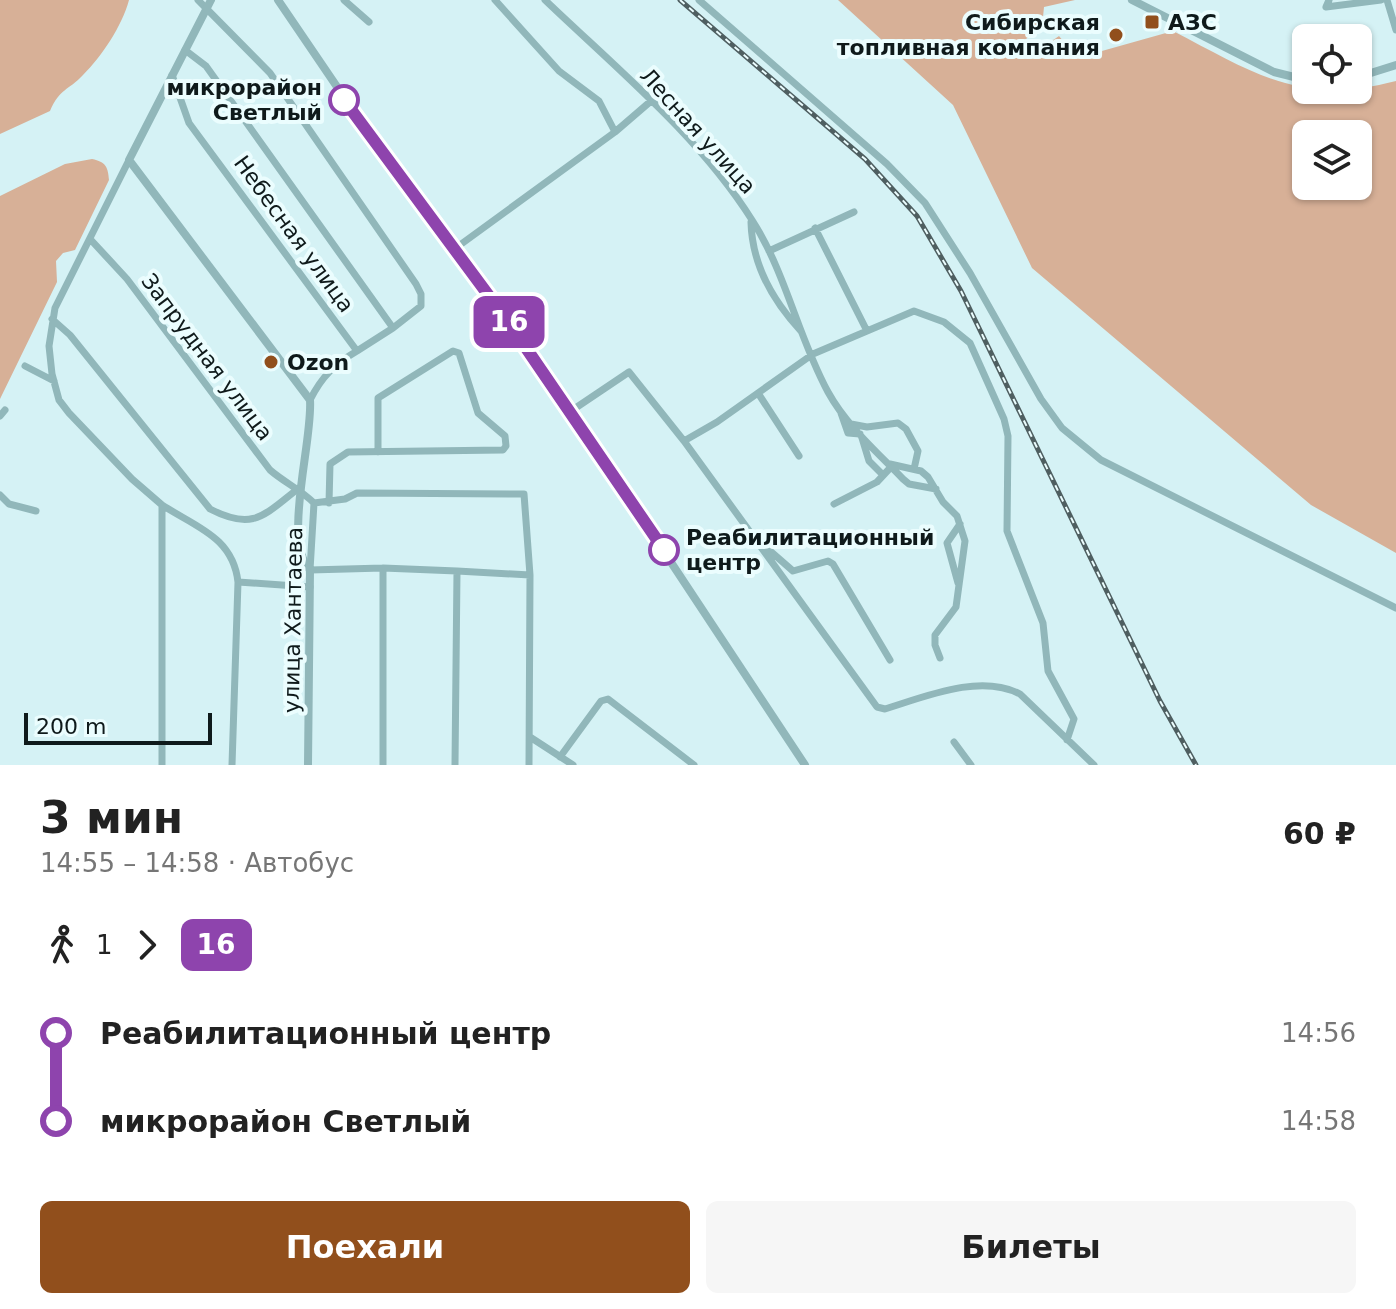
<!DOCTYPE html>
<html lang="ru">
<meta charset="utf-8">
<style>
:root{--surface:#fff;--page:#f6f6f6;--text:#222;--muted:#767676;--accent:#914f1c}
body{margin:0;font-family:"DejaVu Sans",sans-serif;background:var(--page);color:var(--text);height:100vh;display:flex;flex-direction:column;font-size:30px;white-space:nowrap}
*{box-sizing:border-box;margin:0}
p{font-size:26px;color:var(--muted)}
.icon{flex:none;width:44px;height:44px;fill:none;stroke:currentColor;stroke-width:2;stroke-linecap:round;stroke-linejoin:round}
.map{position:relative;height:765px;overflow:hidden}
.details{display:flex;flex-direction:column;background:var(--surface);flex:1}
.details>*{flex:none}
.badge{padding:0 16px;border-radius:12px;font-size:28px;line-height:52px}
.fabs{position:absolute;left:1292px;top:24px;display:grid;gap:16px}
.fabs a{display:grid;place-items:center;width:80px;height:80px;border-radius:12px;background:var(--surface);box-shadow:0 2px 6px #0004;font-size:40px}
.scale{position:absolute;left:24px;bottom:20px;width:188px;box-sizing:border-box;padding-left:8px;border:4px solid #0f1a1b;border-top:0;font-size:22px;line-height:28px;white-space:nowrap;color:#0f1a1b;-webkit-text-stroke:6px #ebfdfe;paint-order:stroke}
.map>.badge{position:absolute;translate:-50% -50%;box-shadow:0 0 0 4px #fff}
.legs{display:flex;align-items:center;gap:12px;height:88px;padding:0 40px;font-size:26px}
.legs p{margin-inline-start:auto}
.head{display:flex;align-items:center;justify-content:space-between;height:136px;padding:0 40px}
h1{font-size:44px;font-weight:700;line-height:60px}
.primary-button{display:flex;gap:16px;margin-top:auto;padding:16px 40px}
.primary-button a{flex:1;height:92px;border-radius:12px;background:var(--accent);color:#fff;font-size:32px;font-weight:700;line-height:92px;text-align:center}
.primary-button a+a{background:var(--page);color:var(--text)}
ul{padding:0 40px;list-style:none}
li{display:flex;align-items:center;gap:28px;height:88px;font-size:30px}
li i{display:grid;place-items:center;width:12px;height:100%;margin:0 10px;background:currentColor}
li i::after{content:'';width:20px;height:20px;margin:-10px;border:6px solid;border-radius:50%;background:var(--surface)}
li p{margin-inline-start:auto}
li:first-child i{background:linear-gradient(#0000 50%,currentColor 0)}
li:last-child i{background:linear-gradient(currentColor 50%,#0000 0)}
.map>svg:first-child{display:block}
.green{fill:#d7b097;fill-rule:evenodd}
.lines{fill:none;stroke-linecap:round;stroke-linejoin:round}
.minor{stroke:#91b7ba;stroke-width:7}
.tertiary{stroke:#91b7ba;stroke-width:8}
.rail-casing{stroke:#4f5f61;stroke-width:5}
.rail{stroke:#ebfdfe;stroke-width:2;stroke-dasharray:6;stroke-linecap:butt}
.line-1-casing{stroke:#fff;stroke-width:18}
.line-1{stroke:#8e44ad;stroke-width:12}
.poi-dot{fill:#914f1c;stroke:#ebfdfe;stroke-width:3}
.stop-1-dot{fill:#fff;stroke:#8e44ad;stroke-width:4}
.labels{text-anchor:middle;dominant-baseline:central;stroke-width:8;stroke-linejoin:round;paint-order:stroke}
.poi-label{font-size:22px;font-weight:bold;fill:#0f1a1b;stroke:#ebfdfe;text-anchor:start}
.stop-label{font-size:22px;font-weight:bold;fill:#0f1a1b;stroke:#ebfdfe;text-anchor:end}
.street-label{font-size:22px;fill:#0f1a1b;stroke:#ebfdfe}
</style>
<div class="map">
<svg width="1396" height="765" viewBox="0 0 1396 765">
<rect width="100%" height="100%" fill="#d5f2f5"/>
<path class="green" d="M0,0H129C122,26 102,56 83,75C68,91 60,88 50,111L0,134Z
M838,0H1075L1044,7L1042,27L1022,42L1027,58L1059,36L1077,58L1173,31C1256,74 1300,106 1396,81V553L1311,505L1032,268L953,105ZM1358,134V186H1306V134Z
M92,159C106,162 108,167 109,180L75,250L63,253L56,261L57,282L0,399V196L65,164Z"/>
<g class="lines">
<path class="minor" d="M344,0L369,22
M495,0L559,71L599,101L615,132
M545,0C616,68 699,136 752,220C786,273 798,337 828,392C846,425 877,452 903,479L909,484L936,489
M699,0L887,164L925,203L970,273L1041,399L1062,428L1101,460L1396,608
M1329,0L1326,7L1381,0
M1387,0L1396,30
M185,50L206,66L393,328L421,306V294L416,284L270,73L198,0
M172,75L189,123L357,351C335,364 322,376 310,400
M129,160L55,308L49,346L52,374L59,400L69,413L132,479L162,505
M751,222C752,264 772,300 801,331
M815,228L867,331
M91,240L127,279L270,470C285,483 300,489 314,503L310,570L383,568V765
M453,250L615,132L651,101
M769,251L854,212
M52,319L70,335L210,509C254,532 265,514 299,488
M357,351L393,328
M25,366L54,381
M758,393L799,456
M571,411L629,372L684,441L877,707L885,709C924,697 980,673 1020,694L1094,765
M841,413L848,433L860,434
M0,416L5,410
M851,424L867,427L898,423L906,429L918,451L914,469
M862,438L869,461L883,475
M684,441L717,422L813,354L914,311L944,322L970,343L1004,419L1008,436L1007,531L1043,623L1048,671L1074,719L1067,740
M890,464L921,471L928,477L943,502L957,516L965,541L956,607L935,635V645L940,658
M0,495L9,504L36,511
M314,503L345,499L357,493L524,494L530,575
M329,503L330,464L348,452L503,450L506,446L505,436L478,413L459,353L453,351L378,398V452
M834,504L877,482L891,467
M754,537L793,571L828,561L833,564L890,660
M383,568L457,571L455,765
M457,571L530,575L529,765
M958,583L947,543L960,524
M530,737L573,765
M954,742L971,765
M560,757L601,701L608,699L694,765
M162,765V505C196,527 233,537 238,582
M232,765L238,582L310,587"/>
<path class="tertiary" d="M211,0L129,160L310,400C313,441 282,541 310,570L308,765
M278,0L399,178L509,323L571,411L805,765
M1132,0L1274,72L1306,80
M1358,77L1396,65"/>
<g class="rail-casing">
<path id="rail" d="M680,0L865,159L917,216L961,291L1160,701L1196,765"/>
</g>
<use href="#rail" class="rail"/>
</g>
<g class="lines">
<g class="line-1-casing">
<path id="line-1" d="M344,100L509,323L664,550"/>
</g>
<use href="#line-1" class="line-1"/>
</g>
<g class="poi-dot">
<rect x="1144" y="14" width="16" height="16" rx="4"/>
<circle cx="1116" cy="35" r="8"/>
<circle cx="271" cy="362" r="8"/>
</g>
<g class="stop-1-dot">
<circle cx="344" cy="100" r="14"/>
<circle cx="664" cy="550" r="14"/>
</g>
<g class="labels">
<g class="poi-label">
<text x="1100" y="22" text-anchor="end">Сибирская<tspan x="1100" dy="25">топливная компания</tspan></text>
<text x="1168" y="22">АЗС</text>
<text x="287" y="362">Ozon</text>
</g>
<g class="stop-label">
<text x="322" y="87">микрорайон<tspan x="322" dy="25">Светлый</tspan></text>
<text x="686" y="537" text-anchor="start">Реабилитационный<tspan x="686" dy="25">центр</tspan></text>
</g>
<g class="street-label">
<text transform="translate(698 131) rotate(48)">Лесная улица</text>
<text transform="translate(294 234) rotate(54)">Небесная улица</text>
<text transform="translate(207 357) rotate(53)">Запрудная улица</text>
<text transform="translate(293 620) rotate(-89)">улица Хантаева</text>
</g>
</g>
</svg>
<div class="fabs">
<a><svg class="icon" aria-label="locate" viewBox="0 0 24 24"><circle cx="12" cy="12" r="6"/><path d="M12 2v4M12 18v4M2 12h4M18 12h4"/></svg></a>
<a><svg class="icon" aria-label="layers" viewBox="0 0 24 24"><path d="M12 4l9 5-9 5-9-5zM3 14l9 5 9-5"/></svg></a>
</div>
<div class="scale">200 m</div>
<b class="badge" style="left:509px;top:322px;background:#8e44ad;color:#fff">16</b>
</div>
<section class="details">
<div class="head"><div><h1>3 мин</h1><p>14:55 – 14:58 · Автобус</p></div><b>60 ₽</b></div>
<div class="legs"><svg class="icon" aria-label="walk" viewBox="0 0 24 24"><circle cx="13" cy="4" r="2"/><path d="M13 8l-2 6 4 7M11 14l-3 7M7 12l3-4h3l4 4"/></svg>1<svg class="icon" aria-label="forward" viewBox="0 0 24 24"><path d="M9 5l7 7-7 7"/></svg><b class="badge" style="background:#8e44ad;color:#fff">16</b></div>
<ul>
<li><i style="color:#8e44ad"></i><b>Реабилитационный центр</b><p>14:56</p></li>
<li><i style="color:#8e44ad"></i><b>микрорайон Светлый</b><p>14:58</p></li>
</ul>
<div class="primary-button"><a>Поехали</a><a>Билеты</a></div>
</section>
